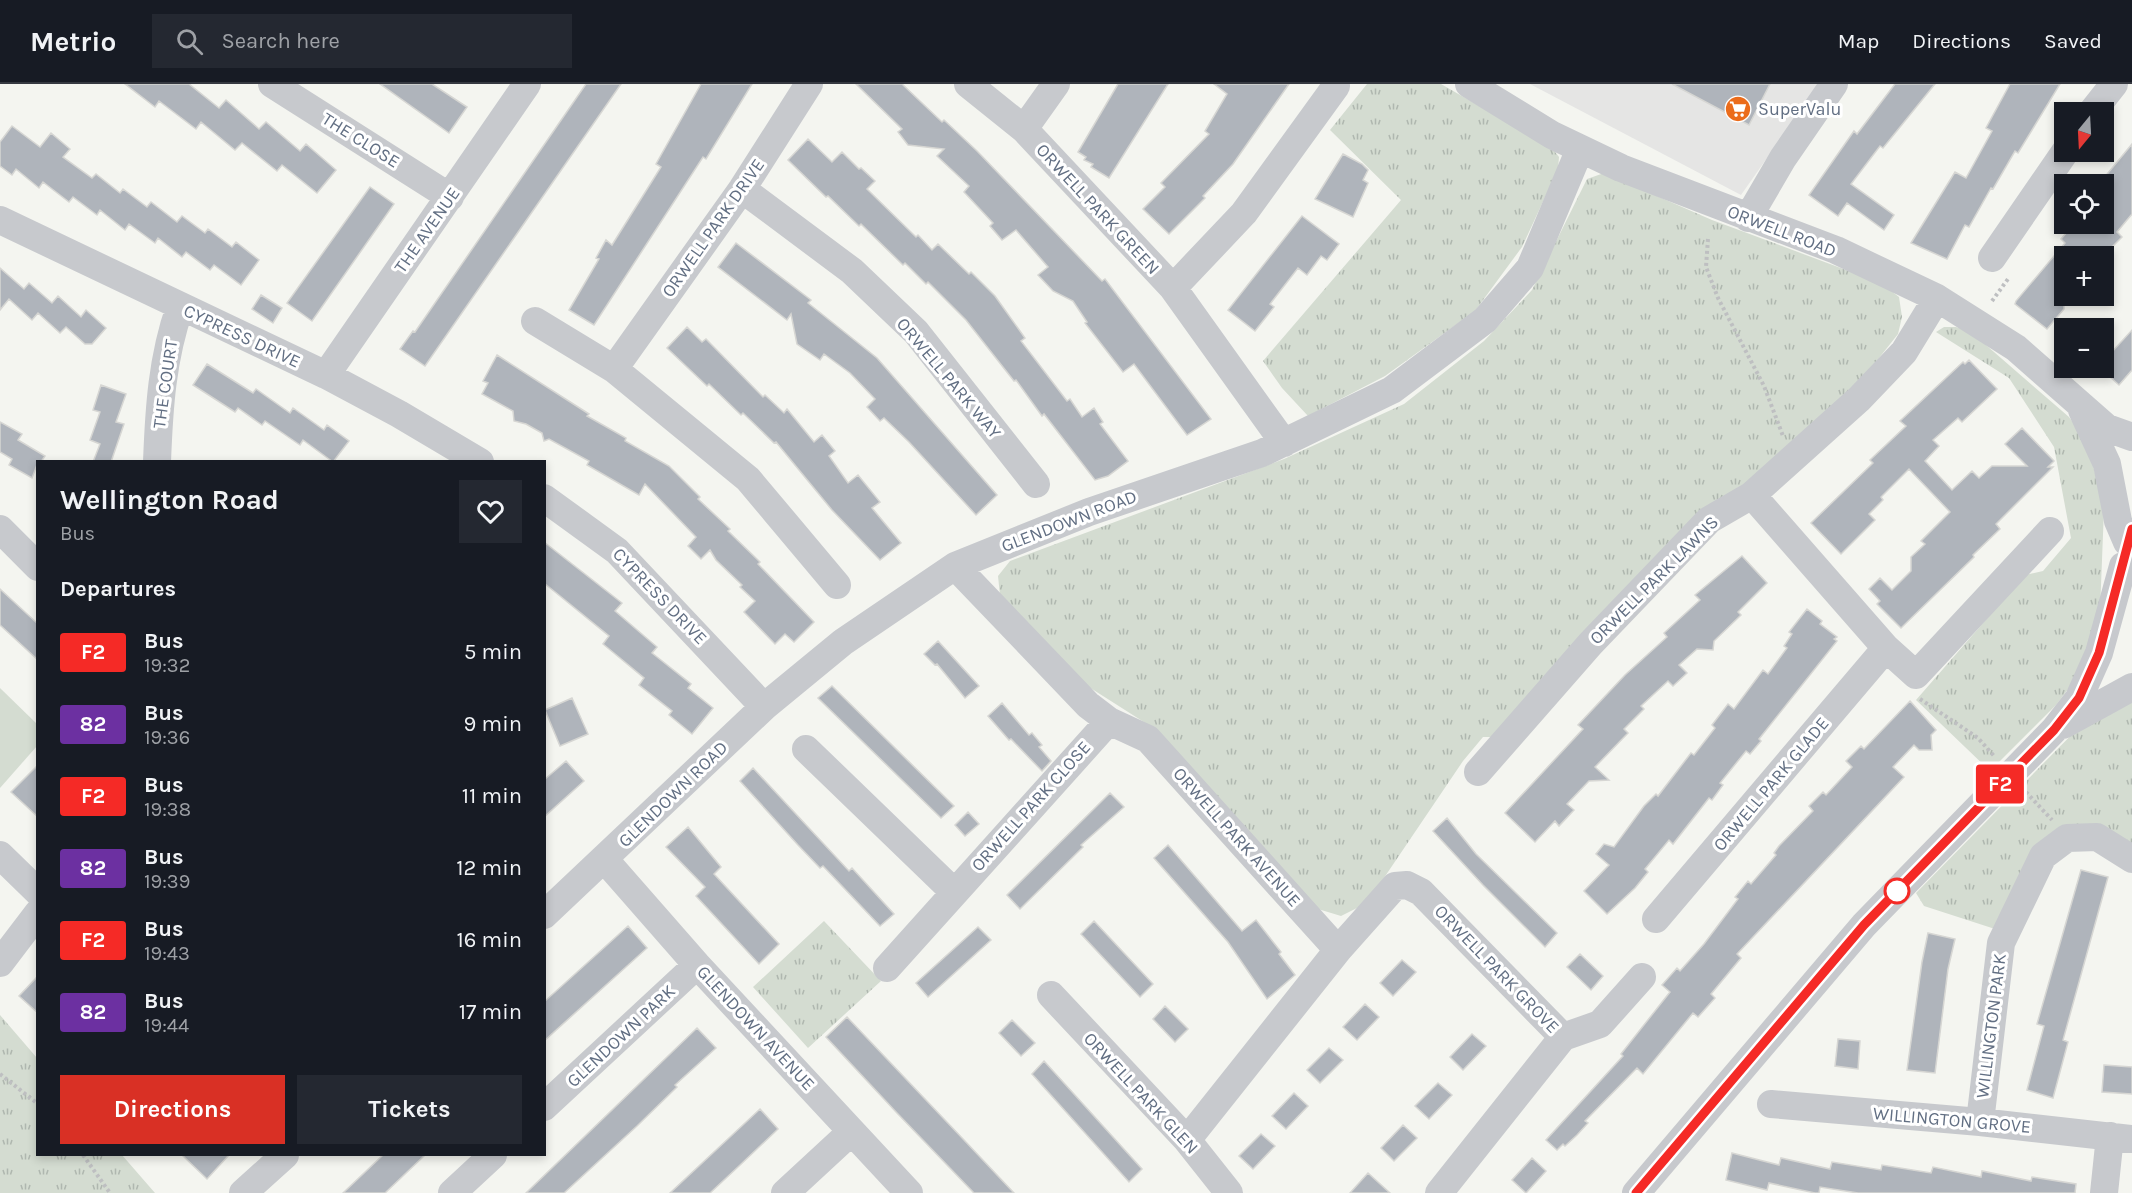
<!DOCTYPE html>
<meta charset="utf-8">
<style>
:root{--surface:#171b24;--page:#242831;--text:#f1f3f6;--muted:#9ea1a6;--line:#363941;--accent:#d93025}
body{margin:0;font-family:Karla,sans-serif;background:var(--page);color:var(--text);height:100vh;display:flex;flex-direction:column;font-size:22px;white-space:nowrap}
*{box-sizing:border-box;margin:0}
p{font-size:20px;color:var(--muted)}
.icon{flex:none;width:33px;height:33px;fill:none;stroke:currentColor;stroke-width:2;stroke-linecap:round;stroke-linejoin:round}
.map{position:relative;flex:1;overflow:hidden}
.side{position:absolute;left:36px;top:376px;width:510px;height:696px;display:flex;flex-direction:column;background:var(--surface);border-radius:0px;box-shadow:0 3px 9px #0003}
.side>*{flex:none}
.badge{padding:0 12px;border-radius:4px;font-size:21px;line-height:39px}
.needle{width:39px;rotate:198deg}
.tools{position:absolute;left:2054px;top:18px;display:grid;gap:12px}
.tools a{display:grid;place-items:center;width:60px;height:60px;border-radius:0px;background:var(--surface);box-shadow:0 3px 9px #0003;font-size:30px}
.map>.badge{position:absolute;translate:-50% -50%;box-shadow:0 0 0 3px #fff}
h2{padding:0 24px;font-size:22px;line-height:54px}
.round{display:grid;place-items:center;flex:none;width:63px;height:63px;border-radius:0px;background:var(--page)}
.headline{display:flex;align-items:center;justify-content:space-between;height:102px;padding:0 24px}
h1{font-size:28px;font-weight:700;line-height:45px}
.action{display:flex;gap:12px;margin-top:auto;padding:12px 24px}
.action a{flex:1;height:69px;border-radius:0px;background:var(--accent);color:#fff;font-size:24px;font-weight:700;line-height:69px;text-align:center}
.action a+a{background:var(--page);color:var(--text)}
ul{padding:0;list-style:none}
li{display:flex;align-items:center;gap:18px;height:72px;padding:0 24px}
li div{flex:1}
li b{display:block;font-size:22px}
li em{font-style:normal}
li .badge{min-width:66px;font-weight:700;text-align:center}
header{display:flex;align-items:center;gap:36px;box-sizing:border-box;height:84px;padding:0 30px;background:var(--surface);border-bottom:2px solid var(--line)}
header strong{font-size:28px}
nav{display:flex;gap:33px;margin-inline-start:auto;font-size:21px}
.search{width:420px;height:54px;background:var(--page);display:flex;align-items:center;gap:15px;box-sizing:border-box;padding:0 21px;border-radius:0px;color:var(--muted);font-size:22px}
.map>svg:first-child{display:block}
.built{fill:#e5e5e4}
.grass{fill:url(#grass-tufts)}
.pitch{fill:#d4dcd1}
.building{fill:#afb4bb;stroke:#d6d6d3;stroke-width:1.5}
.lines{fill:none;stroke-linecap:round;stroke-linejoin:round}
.path{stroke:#bebfc1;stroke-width:4;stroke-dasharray:3 3;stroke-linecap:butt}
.minor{stroke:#c7c9cd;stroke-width:28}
.line-casing{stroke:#fff;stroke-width:14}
.line{stroke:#f52a26;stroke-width:9}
.stop-dot{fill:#fff;stroke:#f52a26;stroke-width:3}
.labels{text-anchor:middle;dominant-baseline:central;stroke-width:6;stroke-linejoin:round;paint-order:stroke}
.poi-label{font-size:18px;fill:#626f83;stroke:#fff;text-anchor:start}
.street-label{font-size:18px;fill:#626f83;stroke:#fff}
</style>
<header>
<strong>Metrio</strong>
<div class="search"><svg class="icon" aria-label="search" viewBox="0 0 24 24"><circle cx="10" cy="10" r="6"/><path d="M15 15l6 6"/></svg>Search here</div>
<nav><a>Map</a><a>Directions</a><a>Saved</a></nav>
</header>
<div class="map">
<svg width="2132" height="1109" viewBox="0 0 2132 1109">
<defs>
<pattern id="grass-tufts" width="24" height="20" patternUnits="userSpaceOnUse" patternTransform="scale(1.5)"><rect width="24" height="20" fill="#d4dcd1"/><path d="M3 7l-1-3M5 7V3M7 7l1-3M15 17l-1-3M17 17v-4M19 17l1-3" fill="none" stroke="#afb7af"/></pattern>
</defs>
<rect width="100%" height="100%" fill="#f4f5f0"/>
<path class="built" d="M1530,0H1819L1741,111Z"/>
<path class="grass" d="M1367,0H1441L1552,64L1559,73L1558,85L1522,163L1475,227L1385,292L1308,332L1282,304L1263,277L1401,116L1330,46Z
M1604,89L1712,136L1881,199L1899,213L1902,233L1898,250L1849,312L1497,653H1483L1463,677L1367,819L1341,832L1318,825L1158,647L1081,598L1000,511L998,492L1010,477L1284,375L1404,320L1484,257L1532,206L1587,95Z
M1944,243H1956L1971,248L2069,333L2087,357L2104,425L2100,527L2089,578L2056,621L1990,687L1916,616L2025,491L2043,487L2071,454L2054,363L2009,294L1936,248Z
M2132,613V762L2071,742L1995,845L1924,822L1916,809L2089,633Z
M824,837L881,897L808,964L753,903Z
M0,931L37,974L38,1071H122L155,1109H0Z"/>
<path class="pitch" d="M0,604L38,641L37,662L0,704Z"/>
<path class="building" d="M125,0H189L219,24L226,16L259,45L266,38L300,67L306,60L336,86L317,109L282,81L277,87L242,59L235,66L201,38L196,45L159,17L155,23Z
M380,0H432L467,23L449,49Z
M586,0H621L425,282L400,265L413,247L415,248Z
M701,0H752L706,75L703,73L594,241L569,226L599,175L596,174L606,156L612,161L661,83L656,80Z
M856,0H902L942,38L944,36L977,67L1102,197L1105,195L1211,335L1187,351L1134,280L1123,288L1085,239L1087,238L1073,217L1053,207L1038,191L1048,183L1016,146L1002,156L990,142L993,139L964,108L969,102L937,72L944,65L908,61L898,48L902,45Z
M1118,0H1168L1109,94L1091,83L1093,80L1084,76L1086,73L1078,68Z
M1214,0H1289L1233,80L1203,112L1205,114L1169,150L1143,125L1165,103L1161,99L1209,50L1205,47L1227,10Z
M1672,0H1770L1749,41Z
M1895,0H1935L1883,64L1880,62L1851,100L1894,131L1884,146L1847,119L1838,132L1809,111L1854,47L1857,50Z
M2010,0H2060L2018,69L2015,67L1993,105L1991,104L1969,143L1965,141L1947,175L1911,159L1955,88L1966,94L1992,47L1986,44Z
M12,42L40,63L51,49L70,65L63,73L92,94L96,90L120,109L123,105L147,123L151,118L177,138L182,132L205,149L208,145L232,163L236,158L259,176L241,201L214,181L210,186L186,168L182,173L158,154L155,159L129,140L125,146L100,126L97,131L73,113L69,118L43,98L39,104L16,85L12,91L0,82V58Z
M808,55L832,78L842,68L859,85L861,84L875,97L867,105L916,153L918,151L932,166L938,160L969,190L971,188L995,212L1025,254L1021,257L1067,317L1070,315L1082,333L1094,324L1103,338L1100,340L1128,377L1108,392L1095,396L1044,330L1042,332L1016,296L1014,297L966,236L928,198L926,200L905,179L903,181L861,140L859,142L828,112L826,113L788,76Z
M2132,60V130L2117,148L2122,153L2103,172H2064V225L2047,245L2015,220L2016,217L2065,159L2061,155L2074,140H2103V95Z
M1343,70L1362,80L1368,86L1363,96L1368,99L1353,133L1315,115Z
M370,103L394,120L312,237L287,219Z
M1302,132L1339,160L1327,176L1321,172L1307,191L1298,184L1270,220L1274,223L1255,247L1228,226Z
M736,159L811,216L808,219L877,274L997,411L976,431L909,358L884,334L880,337L867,323L875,315L850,289L824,270L820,276L797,260L791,230L787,236L718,183Z
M0,184L24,205L29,199L52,219L58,212L81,233L86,226L106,244L92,260H85L66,243L60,249L38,229L32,236L9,215L0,226Z
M261,211L282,224L273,239L252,225Z
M687,243L702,258L706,255L763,313L765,311L784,329L787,325L814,358L822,351L835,367L829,372L848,399L858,391L880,418L872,424L901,459L880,476L832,426L776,358L774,359L743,329L741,331L709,300L707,302L667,264Z
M2132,246V286L2119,301L2100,284H2103L2111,269Z
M497,271L589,330L587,332L626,354L625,357L669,382L700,413L698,415L730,445L728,447L760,478L758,480L814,538L794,558L785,550L775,560L744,528L755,517L740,503L742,501L716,476L710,466L701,475L688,462L696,453L645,400L639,411L587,381L589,377L549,355L544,357L542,349L526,340L514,337L513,327L482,310L488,299L483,297Z
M1969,276L1997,305L1962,338L1958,334L1933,356L1939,362L1925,377L1952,406L1972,387L1979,394L1992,382H2027L2005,360L2022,344L2054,377L2048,383H2053L1996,440L2000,445L1973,471L1974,473L1901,544L1877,520L1880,517L1869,505L1880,494L1892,506L1911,487V473L1925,460L1921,457L1950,428L1909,385L1881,413L1883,416L1869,430L1875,436L1841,470L1811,439L1873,379L1870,376L1906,342L1900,337L1963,278L1965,280Z
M207,280L253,309L256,305L290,329L293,324L324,346L327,341L349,357L333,378L303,356L300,361L265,337L262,341L238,324L235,328L193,301Z
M101,301L126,310L116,338L124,340L111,378H93L100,360L90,356L100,328L93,326Z
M0,338L22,350L18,356L45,372L41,378H38L32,394L9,381L12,375L0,368Z
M544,458L622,519L615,527L657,563L652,569L691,600L688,604L713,624L692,650L669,631L672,627L639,601L644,594L603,560L609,552L544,499Z
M1742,472L1767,499L1738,528L1741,531L1714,557L1713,566L1697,565L1679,581L1687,589L1673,602L1668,597L1641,622L1644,625L1624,645L1628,649L1595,683L1609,696L1589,697L1567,720L1574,726L1559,742L1555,737L1535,758L1505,729L1583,645L1578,641L1625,591L1667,553L1664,549L1700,516L1695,511Z
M0,505L38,540V576L0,541Z
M1807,525L1822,537L1820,540L1837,553L1834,555L1837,557L1759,655L1761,657L1750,670L1746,667L1720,699L1723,701L1712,716L1709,714L1673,760L1669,756L1645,785L1648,788L1635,804L1607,830L1584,807L1609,781L1596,770L1604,760L1614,763L1644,722L1656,710L1658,712L1691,669L1694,671L1715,644L1712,641L1728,620L1734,625L1763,586L1768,590L1787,564L1784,562L1792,550L1789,548Z
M938,557L979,602L965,614L937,580L935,581L924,570Z
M832,602L954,722L941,734L818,614Z
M572,614L588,650L560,662L545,626Z
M1910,617L1936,646L1931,651L1932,666H1919L1914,661L1893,683L1904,693L1737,870L1741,874L1711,910L1715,914L1698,933L1693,929L1643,990L1637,984L1585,1037L1588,1039L1577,1051L1565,1062L1563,1060L1557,1066L1546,1056L1623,972L1621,970L1670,908L1662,901L1677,884L1680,887L1704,860L1738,815L1735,813L1748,797L1751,800L1776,771L1774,769L1779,762L1813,727L1809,722L1823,708L1826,711L1852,683L1846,677L1861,662L1864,665Z
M1002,619L1029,651L1032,649L1042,661L1039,663L1051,677L1042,687L1011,655L1009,656L988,632Z
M566,677L584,697L544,733V696Z
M38,681V733L11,708Z
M753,684L849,787L852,784L894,830L880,842L823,782L820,784L798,761L740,697Z
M1110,709L1124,723L1081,761L1083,763L1020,825L1007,811Z
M968,728L979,740L965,752L955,741Z
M1447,734L1476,770L1557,849L1545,863L1483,801L1433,747Z
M688,743L721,783L714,790L779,860L759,880L696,812L705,803L666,763Z
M1168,761L1242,847L1256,836L1281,868L1279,870L1295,891L1267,915L1228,858L1154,774Z
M2081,786L2108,793L2063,956L2068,958L2053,1014L2027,1006L2044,942L2037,940Z
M1094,837L1153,900L1140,913L1081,850Z
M628,842L647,864L544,957V918Z
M978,843L991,856L928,913L916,899Z
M1928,849L1955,855L1948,885L1935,989L1907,986L1922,878Z
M1580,870L1603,892L1591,906L1567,883Z
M1402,876L1416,888L1393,912L1380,899Z
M38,892V929L19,912Z
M1365,920L1379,933L1357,956L1343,943Z
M1165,922L1188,945L1175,958L1153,935Z
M847,933L964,1056L1014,1109H974L897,1029L826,953Z
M1012,936L1035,959L1021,972L999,949Z
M697,944L716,964L675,1001L677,1003L637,1042L564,1109H526Z
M1472,950L1486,962L1463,986L1450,973Z
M1838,955L1860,957L1858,985L1835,982Z
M1329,964L1343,976L1320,999L1307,986Z
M1044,977L1142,1085L1129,1098L1032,990Z
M2104,981L2132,983V1010L2102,1008Z
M1438,999L1452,1011L1429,1035L1415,1022Z
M1294,1009L1308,1022L1286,1045L1272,1032Z
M760,1025L778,1045L739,1082L710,1109H670Z
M1403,1041L1417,1054L1394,1077L1381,1064Z
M1261,1050L1275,1062L1253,1085L1239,1072Z
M1732,1069L1779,1081L1781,1074L1830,1085L1832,1078L1881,1086L1882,1081L1931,1089L1933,1083L1981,1093L1982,1087L2031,1097L2032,1093L2076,1100L2075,1109H1858L1820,1103L1819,1109H1815L1769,1099L1767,1106L1726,1096Z
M182,1071H229L207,1095Z
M383,1071H425L385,1109H343Z
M1532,1074L1546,1087L1526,1109L1512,1096Z
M1368,1089L1390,1109H1350Z"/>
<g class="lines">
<path class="path" d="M1708,155L1706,183L1718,214L1764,302L1783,352
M1992,217L2008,195
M1920,615L1978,654L1995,673
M2026,708L2052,736
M0,990L38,1020
M83,1071L110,1109"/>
<path class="minor" d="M272,0L450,113
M968,0L1024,45L1173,204L1284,359
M1469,0L1552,51L1621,84L1836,166L1937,214L2016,264L2107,344L2132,353
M2092,28L2114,0
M1024,45L1056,0
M742,105L852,187L916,248L1036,400
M1748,134L1783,74L1834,0
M0,136L326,291L399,330L480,378
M1992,174L2065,68
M1173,204L1244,129L1336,2
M535,237L614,285L748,395L837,501
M614,285L742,105L809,0
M326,291L527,0
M2082,326L2107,380L2118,437L2127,458
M157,378C159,325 162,274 180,223
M1752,411L1886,564L1916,591L2050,447
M544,414L617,467L764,623
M0,445L38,483
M955,482L1088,621L1109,637L1148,655L1338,866L1187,1056
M2063,641L2132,603
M806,665L953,807
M1478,688L1591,559L1709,436L1752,411L1859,315L1904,268L1937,214
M0,771L38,808
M605,776L697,881L909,1109
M544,831L764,623L843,558L955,482L1089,428L1262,369L1392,306L1485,236L1530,184L1580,65
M1656,835L1886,564
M1338,866L1395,802L1407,801L1421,808L1563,953L1439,1109
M0,879L38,829
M887,884L1109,637
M1051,911L1187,1056L1229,1109
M1563,953L1600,940L1642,893
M1771,1020L1980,1038L2132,1055
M544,1023L697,881
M1980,1038L2001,859L2043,772L2067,754L2097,753L2132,775
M243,1109L285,1071
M452,1109L493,1071
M785,1109L851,1048
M1636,1109L1864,841L2054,646L2079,614L2099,569L2123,482
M2104,1109L2110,1052"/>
</g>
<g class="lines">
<g class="line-casing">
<path id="line" d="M1636,1109L1864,841L2054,646L2079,614L2099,569L2132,445"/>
</g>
<use href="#line" class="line"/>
</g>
<defs>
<g id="supermarket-disc" transform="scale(1.35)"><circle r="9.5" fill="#eb6c1b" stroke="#fff"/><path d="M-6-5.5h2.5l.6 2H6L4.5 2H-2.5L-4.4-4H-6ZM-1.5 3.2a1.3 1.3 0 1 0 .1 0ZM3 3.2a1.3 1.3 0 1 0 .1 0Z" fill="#fff"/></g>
</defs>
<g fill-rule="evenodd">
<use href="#supermarket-disc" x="1738" y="25"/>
</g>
<circle class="stop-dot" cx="1897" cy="807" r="12"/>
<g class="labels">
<g class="poi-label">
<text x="1758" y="25">SuperValu</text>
</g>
<g class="street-label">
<text transform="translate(361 56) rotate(32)">THE CLOSE</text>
<text transform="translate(1098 125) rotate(47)">ORWELL PARK GREEN</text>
<text transform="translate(713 144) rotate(-55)">ORWELL PARK DRIVE</text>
<text transform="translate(427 146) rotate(-55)">THE AVENUE</text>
<text transform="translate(1782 147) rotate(21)">ORWELL ROAD</text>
<text transform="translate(242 252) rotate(25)">CYPRESS DRIVE</text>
<text transform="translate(949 294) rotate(50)">ORWELL PARK WAY</text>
<text transform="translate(165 300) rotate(-82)">THE COURT</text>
<text transform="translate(1069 437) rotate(-21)">GLENDOWN ROAD</text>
<text transform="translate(1654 496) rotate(-45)">ORWELL PARK LAWNS</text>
<text transform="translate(660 512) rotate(46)">CYPRESS DRIVE</text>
<text transform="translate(1771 700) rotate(-50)">ORWELL PARK GLADE</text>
<text transform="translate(673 710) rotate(-44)">GLENDOWN ROAD</text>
<text transform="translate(1031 722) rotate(-48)">ORWELL PARK CLOSE</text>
<text transform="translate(1237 753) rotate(48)">ORWELL PARK AVENUE</text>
<text transform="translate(1497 885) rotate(46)">ORWELL PARK GROVE</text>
<text transform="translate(1991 942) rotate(-83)">WILLINGTON PARK</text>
<text transform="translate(756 944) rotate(47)">GLENDOWN AVENUE</text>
<text transform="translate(621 952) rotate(-43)">GLENDOWN PARK</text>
<text transform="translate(1141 1009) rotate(47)">ORWELL PARK GLEN</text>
<text transform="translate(1952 1036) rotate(5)">WILLINGTON GROVE</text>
</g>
</g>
</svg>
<div class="tools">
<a><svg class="needle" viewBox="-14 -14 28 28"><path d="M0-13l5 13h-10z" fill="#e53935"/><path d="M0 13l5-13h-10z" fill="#9ea1a6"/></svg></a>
<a><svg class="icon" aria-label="locate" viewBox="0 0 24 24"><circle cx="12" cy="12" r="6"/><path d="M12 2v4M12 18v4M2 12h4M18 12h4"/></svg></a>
<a>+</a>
<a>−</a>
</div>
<b class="badge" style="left:2000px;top:700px;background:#f52a26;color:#fff">F2</b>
<section class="side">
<div class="headline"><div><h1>Wellington Road</h1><p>Bus</p></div><a class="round"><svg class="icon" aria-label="heart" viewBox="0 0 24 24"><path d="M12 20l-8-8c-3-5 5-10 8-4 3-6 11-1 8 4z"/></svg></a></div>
<h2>Departures</h2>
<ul>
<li><span class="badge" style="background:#f52a26;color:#fff">F2</span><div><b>Bus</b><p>19:32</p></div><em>5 min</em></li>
<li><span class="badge" style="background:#6c30a1;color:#fff">82</span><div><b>Bus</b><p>19:36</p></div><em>9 min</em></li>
<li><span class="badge" style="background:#f52a26;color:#fff">F2</span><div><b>Bus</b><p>19:38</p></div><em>11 min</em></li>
<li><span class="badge" style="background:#6c30a1;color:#fff">82</span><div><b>Bus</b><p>19:39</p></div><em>12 min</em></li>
<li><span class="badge" style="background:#f52a26;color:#fff">F2</span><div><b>Bus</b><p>19:43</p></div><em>16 min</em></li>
<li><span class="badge" style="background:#6c30a1;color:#fff">82</span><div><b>Bus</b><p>19:44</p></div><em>17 min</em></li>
</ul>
<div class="action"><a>Directions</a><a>Tickets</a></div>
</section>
</div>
